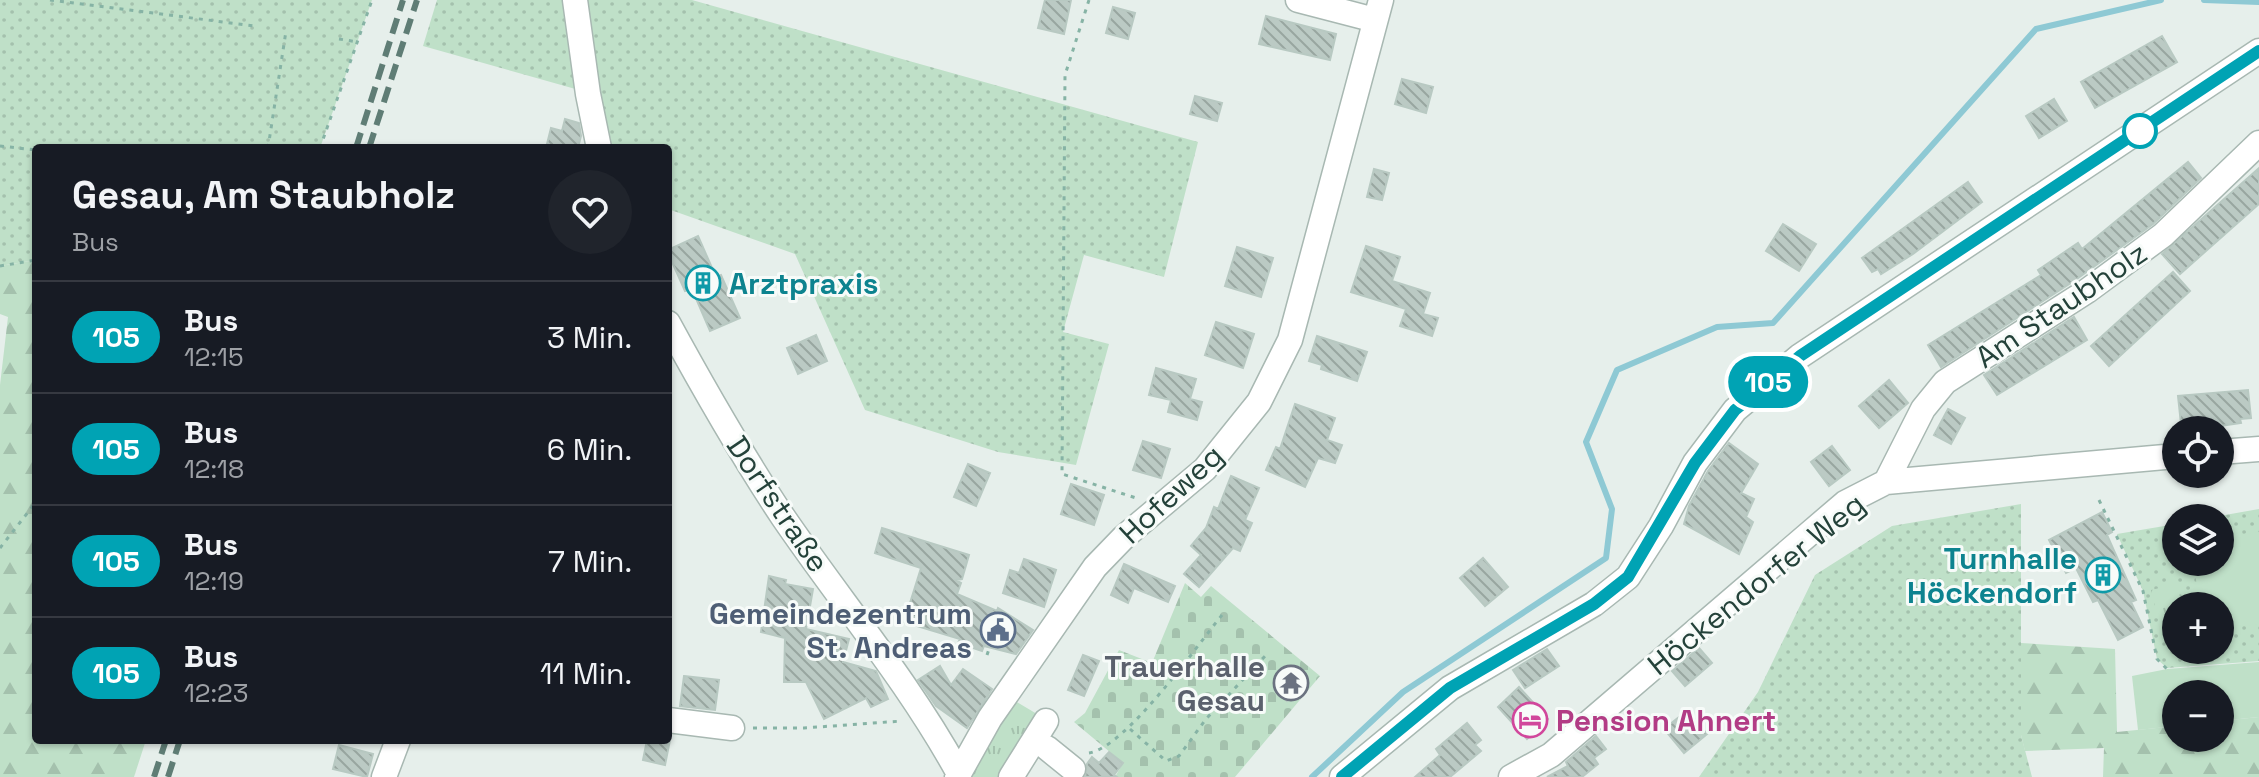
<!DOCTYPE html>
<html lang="de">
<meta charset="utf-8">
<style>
:root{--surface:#171b24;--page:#20242c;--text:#f1f3f6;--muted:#9ea1a6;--line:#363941}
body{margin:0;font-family:"Space Grotesk",sans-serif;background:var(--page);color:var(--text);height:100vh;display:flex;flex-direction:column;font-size:30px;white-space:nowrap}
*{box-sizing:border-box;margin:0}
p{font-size:26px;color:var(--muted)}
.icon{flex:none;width:44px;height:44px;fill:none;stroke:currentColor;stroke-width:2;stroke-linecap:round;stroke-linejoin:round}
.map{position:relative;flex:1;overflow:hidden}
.side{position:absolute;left:32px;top:144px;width:640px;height:600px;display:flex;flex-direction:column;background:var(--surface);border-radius:8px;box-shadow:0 2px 6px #0004}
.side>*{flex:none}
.badge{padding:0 16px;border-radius:26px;font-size:28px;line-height:52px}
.buttons{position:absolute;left:2162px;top:416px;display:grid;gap:16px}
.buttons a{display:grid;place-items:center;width:72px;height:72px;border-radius:50%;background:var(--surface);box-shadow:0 2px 6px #0004;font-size:40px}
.map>.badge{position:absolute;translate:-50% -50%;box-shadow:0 0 0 4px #fff}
.round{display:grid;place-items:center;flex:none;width:84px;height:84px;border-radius:42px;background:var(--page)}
.head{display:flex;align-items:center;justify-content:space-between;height:136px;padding:0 40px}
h1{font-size:38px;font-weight:700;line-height:60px}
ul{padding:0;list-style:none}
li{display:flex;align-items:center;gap:24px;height:112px;padding:0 40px;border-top:2px solid var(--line)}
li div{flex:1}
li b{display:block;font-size:30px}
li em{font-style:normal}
li .badge{min-width:88px;font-weight:700;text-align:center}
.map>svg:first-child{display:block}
.grass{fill:url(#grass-dots);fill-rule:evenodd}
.forest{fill:url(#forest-firs)}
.cemetery{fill:url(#cemetery-stones)}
.park{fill:url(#park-tufts)}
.pitch{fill:#bfe0c8}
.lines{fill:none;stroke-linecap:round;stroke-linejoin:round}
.stream{stroke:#8ec9d4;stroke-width:6}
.building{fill:url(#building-back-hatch);stroke:#b8c9c2;stroke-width:2}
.minor-casing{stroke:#a8b8b2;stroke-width:27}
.path{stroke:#86b3a5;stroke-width:3;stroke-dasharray:4 6;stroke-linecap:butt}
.minor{stroke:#fff;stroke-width:24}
.rail{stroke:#5f7d75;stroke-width:6;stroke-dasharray:16 8;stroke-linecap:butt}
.line-casing{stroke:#fff;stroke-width:18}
.line{stroke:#00a3b4;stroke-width:12}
.stop-dot{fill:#fff;stroke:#00a3b4;stroke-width:4}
.labels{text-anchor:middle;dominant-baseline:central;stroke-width:6;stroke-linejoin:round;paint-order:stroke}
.culture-label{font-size:30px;font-weight:bold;fill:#0d838f;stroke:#f7fbf9;text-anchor:start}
.street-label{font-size:30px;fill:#24423a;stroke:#f7fbf9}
.service-label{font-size:30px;font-weight:bold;fill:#4e5e75;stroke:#f7fbf9;text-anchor:end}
.worship-label{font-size:30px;font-weight:bold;fill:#5b616d;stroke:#f7fbf9;text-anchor:end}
.hotel-label{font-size:30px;font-weight:bold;fill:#b23c85;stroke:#f7fbf9;text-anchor:start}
</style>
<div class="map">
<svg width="2259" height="777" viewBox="0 0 2259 777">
<defs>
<pattern id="grass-dots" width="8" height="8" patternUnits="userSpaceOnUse" patternTransform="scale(2)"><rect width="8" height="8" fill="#bfe0c8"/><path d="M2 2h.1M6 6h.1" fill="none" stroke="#a4c1ad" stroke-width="1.8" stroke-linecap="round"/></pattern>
<pattern id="forest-firs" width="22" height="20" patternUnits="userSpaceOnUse" patternTransform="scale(2)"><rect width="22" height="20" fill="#bfe0c8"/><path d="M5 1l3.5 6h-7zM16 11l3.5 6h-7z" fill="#a4c1ad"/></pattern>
<pattern id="cemetery-stones" width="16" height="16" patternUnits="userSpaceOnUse" patternTransform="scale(2)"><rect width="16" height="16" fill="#bfe0c8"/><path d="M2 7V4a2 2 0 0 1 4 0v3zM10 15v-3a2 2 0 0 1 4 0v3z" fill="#a4c1ad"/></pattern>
<pattern id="park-tufts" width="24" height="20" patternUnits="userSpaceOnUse" patternTransform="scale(2)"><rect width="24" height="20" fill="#bfe0c8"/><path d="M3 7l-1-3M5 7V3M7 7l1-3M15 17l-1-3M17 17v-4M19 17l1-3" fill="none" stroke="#a4c1ad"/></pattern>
<pattern id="building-back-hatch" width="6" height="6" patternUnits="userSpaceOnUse" patternTransform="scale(2)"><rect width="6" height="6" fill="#bbcac4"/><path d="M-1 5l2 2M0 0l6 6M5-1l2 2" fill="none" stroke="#98a6a0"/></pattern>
</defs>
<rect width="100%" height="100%" fill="#e6efeb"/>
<path class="grass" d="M0,0H372L320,148H36V260L0,266Z
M437,0H567L579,90L423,46Z
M583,0H692L1198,142L1164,277L1084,255L1063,332L1109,344L1076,465L998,452L865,410L795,254L668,209V148H610L596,95Z
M2021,504V735L2032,777H1699L1758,692L1815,575L1892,526Z
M2259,509V661L2167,668L2157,659L2143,591L2117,534L2176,524V562H2220V518H2208ZM2176,606H2220V650H2176Z"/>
<path class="forest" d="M36,260V740H146L134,777H0V385L8,317L0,314V266Z
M2021,643L2115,649L2117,732L2176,726V738H2220V721L2259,717V777H2103L2104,748L2025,751L2021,735Z"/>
<path class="cemetery" d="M1185,583L1201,597L1211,586L1320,676L1235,777H1115L1123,763L1074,722L1085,713L1119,650L1152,663Z"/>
<path class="park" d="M2177,584L2182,606H2176V631L2162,634L2151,590Z
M1012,699L1042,717L1004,777H972L964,772Z"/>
<path class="pitch" d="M2259,532V624L2220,629V606H2199L2194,562H2220V537Z
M2259,662V717L2220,721V694H2176V726L2138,730L2132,676L2167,669Z"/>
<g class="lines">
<path class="stream" d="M2204,0L2259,2
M1312,777L1403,692L1606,558L1612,509L1586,442L1617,370L1717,327L1773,323L2036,29L2161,0"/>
</g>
<path class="building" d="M1045,0H1071L1064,34L1038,28Z
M1113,7L1135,13L1128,39L1106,33Z
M1266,16L1336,34L1330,60L1259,44Z
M2162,36L2177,62L2095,108L2081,82Z
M1402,79L1433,87L1426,113L1395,104Z
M1195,96L1222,103L1217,121L1190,114Z
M2054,99L2067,121L2039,138L2026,116Z
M565,119L579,123L581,136L578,148H546L551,128L562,131Z
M2188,162L2201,178L2153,224L2074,281L1941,367L1928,345L2041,275L2038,270L2078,243L2082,249Z
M2259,168V204L2180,274L2162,254Z
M1374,169L1389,173L1382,200L1367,197Z
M1968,182L1982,202L1913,254L1881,274L1878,269L1872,272L1862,258Z
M1783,224L1816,244L1799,271L1766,251Z
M698,236L716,277L721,275L740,318L710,331L692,289L685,291L668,253V250Z
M1366,246L1400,257L1392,281L1430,293L1423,314L1438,318L1432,336L1400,326L1406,309L1351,292Z
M1237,247L1273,258L1261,297L1225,286Z
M2173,272L2190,291L2109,366L2091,346Z
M2074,317L2087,340L1997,395L1984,375Z
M1216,322L1254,334L1243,368L1205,355Z
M816,335L827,361L798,374L787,348Z
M1317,336L1367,352L1357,381L1321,369L1322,365L1309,361Z
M1156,368L1196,379L1190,399L1202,402L1197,420L1168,412L1171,400L1149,395Z
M1889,380L1908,403L1879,428L1859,406Z
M2248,390L2251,418L2240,419L2241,423L2199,429L2198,423L2181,424L2178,396Z
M1295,404L1335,418L1327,440L1342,445L1335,463L1318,458L1305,487L1266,470L1276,447L1280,449Z
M1948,409L1965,418L1951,444L1934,435Z
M1143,441L1170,449L1161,478L1133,470Z
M1729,443L1758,464L1741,493L1754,499L1746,517L1753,522L1739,554L1684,524L1689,506L1708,471Z
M1832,446L1850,470L1829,486L1811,462Z
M968,464L990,473L976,506L954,497Z
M1231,476L1259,488L1245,520L1252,523L1240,551L1233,548L1199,587L1184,574L1201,555L1191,546L1206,528L1214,507L1218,509Z
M1071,484L1104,495L1094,525L1061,514Z
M2102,512L2112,532L2107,535L2136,600L2131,602L2143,627L2118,640L2098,600L2093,602L2076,568L2066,573L2049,540Z
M882,528L969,555L962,579L956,580L961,583L957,594L997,611L998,608L1033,630L1016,654L984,646L982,651L958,643L960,639L904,622L921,568L875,553Z
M1483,558L1508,587L1485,606L1460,578Z
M1024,559L1056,570L1044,607L1003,593L1010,570L1019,573Z
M1124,564L1175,586L1168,602L1134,588L1128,603L1111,595Z
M769,576L786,580L785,584L813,589L806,629L849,639L843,662L876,671L888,699L871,707L866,698L824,719L806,682H784L785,638L761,632Z
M1699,648L1712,663L1685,686L1672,671Z
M1547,649L1559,666L1525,688L1513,670Z
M1083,655L1099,661L1084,696L1068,690Z
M940,666L951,685L963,669L992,689L967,728L936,706L918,680Z
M1294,666L1307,677L1287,701L1275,689Z
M684,676L719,680L715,710L680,706Z
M1519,687L1548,719L1527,739L1498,707Z
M1688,710L1707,734L1684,753L1664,729Z
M1467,723L1481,740L1475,745L1481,751L1450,777H1415L1440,755L1436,749Z
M1596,736L1606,749L1594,758L1598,764L1582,777H1547L1568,766L1566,762Z
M647,740H670L665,765L643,760Z
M339,745L373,754L367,777L333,769Z
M1109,752L1123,763L1114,775L1117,777H1085L1087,764L1092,757L1099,763Z"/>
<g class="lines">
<g class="minor-casing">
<path id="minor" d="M575,0L588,94L599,148
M1298,0L1375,20
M668,323C704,389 741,454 783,517C841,602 908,681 958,772
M2220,452L2259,449
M1886,482L1923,409L1945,382L2087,291L2163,235L2259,143
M668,720L732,728
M1047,748L1073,769
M384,777L398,740
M957,777L990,718L1095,567L1124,537L1205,469L1259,402L1290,340L1381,0
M1011,777L1046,721
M1342,777L1450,688L1594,604L1628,577L1661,526L1695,463L1735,410L1800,356L2259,51
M1511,777L1551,755L1845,503L1886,482L2176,456"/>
</g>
<path class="path" d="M50,0L255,26
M1089,0L1065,75L1062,474L1136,498
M339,39L358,42
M0,146L36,150
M268,148L286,31
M320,148L372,0
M0,266L36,260
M2099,500L2143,591L2157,659L2167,669
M0,548L36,502
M987,655L991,643
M753,728H804L902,721
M1130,729L1166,761L1179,756L1206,719L1266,655
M1089,753C1126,747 1196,647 1222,615"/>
<use href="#minor" class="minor"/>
<path class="rail" d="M356,148L403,0
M369,148L417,0
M154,777L166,740
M168,777L180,740"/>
</g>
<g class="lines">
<g class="line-casing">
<path id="line" d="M1342,777L1450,688L1594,604L1628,577L1695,463L1735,410L1800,356L2259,51"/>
</g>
<use href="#line" class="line"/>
</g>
<defs>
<g id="building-ring" transform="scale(1.8)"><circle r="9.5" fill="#f7fbf9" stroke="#0f9aa8" stroke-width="1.5"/><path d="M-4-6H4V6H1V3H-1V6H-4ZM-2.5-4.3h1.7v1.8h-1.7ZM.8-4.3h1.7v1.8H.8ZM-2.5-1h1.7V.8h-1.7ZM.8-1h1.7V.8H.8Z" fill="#0f9aa8"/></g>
<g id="civic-ring" transform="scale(1.8)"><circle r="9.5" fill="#f7fbf9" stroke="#5c6f8a" stroke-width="1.5"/><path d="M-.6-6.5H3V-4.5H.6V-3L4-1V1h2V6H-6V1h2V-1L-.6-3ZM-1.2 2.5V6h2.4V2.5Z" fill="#5c6f8a"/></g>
<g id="temple-ring" transform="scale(1.8)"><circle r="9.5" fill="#f7fbf9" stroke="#6b7280" stroke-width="1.5"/><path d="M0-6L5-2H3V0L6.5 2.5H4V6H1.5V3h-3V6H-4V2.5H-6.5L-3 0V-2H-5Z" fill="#6b7280"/></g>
<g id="hotel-ring" transform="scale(1.8)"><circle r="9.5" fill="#f7fbf9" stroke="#d1479c" stroke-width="1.5"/><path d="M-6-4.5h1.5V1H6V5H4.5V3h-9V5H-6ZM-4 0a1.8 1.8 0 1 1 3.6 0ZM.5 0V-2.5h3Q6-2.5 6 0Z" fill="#d1479c"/></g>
</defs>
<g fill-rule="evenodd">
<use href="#building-ring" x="703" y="283"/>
<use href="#building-ring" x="2103" y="575"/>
<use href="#civic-ring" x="998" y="630"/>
<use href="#temple-ring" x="1291" y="683"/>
<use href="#hotel-ring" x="1530" y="720"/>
</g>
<circle class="stop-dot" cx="2140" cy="131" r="16"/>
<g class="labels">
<g class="culture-label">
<text x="729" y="283">Arztpraxis</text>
<text x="2077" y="558" text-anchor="end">Turnhalle<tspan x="2077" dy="34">Höckendorf</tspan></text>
</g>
<g class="street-label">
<text transform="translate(2061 305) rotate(-34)">Am Staubholz</text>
<text transform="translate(1171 494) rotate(-43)">Hofeweg</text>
<text transform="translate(778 504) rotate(56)">Dorfstraße</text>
<text transform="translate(1756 584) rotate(-39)">Höckendorfer Weg</text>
</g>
<g class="service-label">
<text x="972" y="613">Gemeindezentrum<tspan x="972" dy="34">St. Andreas</tspan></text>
</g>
<g class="worship-label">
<text x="1265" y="666">Trauerhalle<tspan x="1265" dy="34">Gesau</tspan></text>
</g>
<g class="hotel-label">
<text x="1556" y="720">Pension Ahnert</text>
</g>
</g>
</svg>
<div class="buttons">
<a><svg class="icon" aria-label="locate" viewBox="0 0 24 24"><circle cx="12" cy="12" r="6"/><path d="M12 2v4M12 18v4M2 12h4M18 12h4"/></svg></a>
<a><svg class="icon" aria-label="layers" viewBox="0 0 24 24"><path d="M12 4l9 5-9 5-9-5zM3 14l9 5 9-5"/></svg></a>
<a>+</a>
<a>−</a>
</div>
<b class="badge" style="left:1768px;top:382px;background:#00a3b4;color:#fff">105</b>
<section class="side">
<div class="head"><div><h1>Gesau, Am Staubholz</h1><p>Bus</p></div><a class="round"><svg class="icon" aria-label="heart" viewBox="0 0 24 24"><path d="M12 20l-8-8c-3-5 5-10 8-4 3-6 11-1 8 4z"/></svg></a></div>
<ul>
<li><span class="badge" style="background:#00a3b4;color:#fff">105</span><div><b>Bus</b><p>12:15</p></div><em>3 Min.</em></li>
<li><span class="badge" style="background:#00a3b4;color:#fff">105</span><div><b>Bus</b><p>12:18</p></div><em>6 Min.</em></li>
<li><span class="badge" style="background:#00a3b4;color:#fff">105</span><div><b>Bus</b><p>12:19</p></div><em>7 Min.</em></li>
<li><span class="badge" style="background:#00a3b4;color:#fff">105</span><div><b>Bus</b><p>12:23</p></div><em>11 Min.</em></li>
</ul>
</section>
</div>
